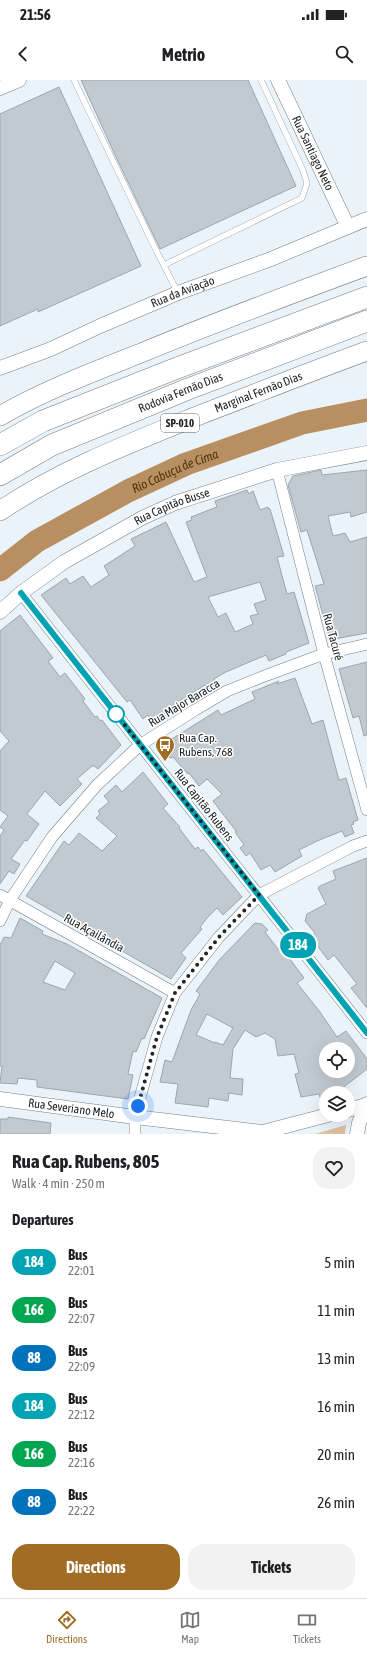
<!DOCTYPE html>
<meta charset="utf-8">
<style>
:root{--surface:#fff;--page:#f2f2f2;--text:#202124;--muted:#757577;--line:#e0e0e0;--accent:#a16d25}
body{margin:0;font-family:"Asap Condensed",sans-serif;background:var(--page);color:var(--text);height:100vh;display:flex;flex-direction:column;font-size:15px;white-space:nowrap}
*{box-sizing:border-box;margin:0}
p{font-size:13px;color:var(--muted)}
.icon{flex:none;width:22px;height:22px;fill:none;stroke:currentColor;stroke-width:2;stroke-linecap:round;stroke-linejoin:round}
.map{position:relative;height:1054px;overflow:hidden}
.side{display:flex;flex-direction:column;background:var(--surface);flex:1}
.side>*{flex:none}
.badge{padding:0 8px;border-radius:13px;font-size:14px;line-height:26px}
.buttons{position:absolute;left:319px;top:962px;display:grid;gap:8px}
.buttons a{display:grid;place-items:center;width:36px;height:36px;border-radius:50%;background:var(--surface);box-shadow:0 4px 16px #0002;font-size:20px}
.you{position:absolute;width:20px;height:20px;margin:-10px;border:3px solid #fff;border-radius:50%;background:#1a73e8;box-shadow:0 0 0 6px #1a73e833}
.map>.badge{position:absolute;translate:-50% -50%;box-shadow:0 0 0 2px #fff}
h2{padding:0 12px;font-size:15px;line-height:36px}
.round{display:grid;place-items:center;flex:none;width:42px;height:42px;border-radius:16px;background:var(--page)}
.head{display:flex;align-items:center;justify-content:space-between;height:68px;padding:0 12px}
h1{font-size:19px;font-weight:700;line-height:30px}
.button{display:flex;gap:8px;margin-top:auto;padding:8px 12px}
.button a{flex:1;height:46px;border-radius:16px;background:var(--accent);color:#fff;font-size:16px;font-weight:700;line-height:46px;text-align:center}
.button a+a{background:var(--page);color:var(--text)}
ul{padding:0;list-style:none}
li{display:flex;align-items:center;gap:12px;height:48px;padding:0 12px}
li div{flex:1}
li b{display:block;font-size:15px}
li em{font-style:normal}
li .badge{min-width:44px;font-weight:700;text-align:center}
.status{display:flex;justify-content:space-between;align-items:center;height:28px;padding:0 20px;background:var(--surface);direction:ltr}
.status svg{height:11px;fill:currentColor}
header{display:flex;justify-content:space-between;align-items:center;height:52px;padding:0 12px;background:var(--surface);font-size:18px;font-weight:700}
.dock{display:flex;justify-content:space-around;align-items:center;height:56px;border-top:1px solid var(--line);background:var(--surface);font-size:11px;color:var(--muted)}
.dock a{display:grid;justify-items:center;gap:2px}
.dock .current{color:var(--accent)}
.map>svg:first-child{display:block}
.green{fill:#dec1a0}
.lines{fill:none;stroke-linecap:round;stroke-linejoin:round}
.river{stroke:#b78f60;stroke-width:23}
.building{fill:#c2cad1;stroke:#9ea5ac;fill-rule:evenodd}
.service-casing{stroke:#777e84;stroke-width:6}
.minor-casing{stroke:#777e84;stroke-width:12}
.tertiary-casing{stroke:#777e84;stroke-width:15}
.trunk-casing{stroke:#777e84;stroke-width:20}
.motorway-casing{stroke:#777e84;stroke-width:22}
.service{stroke:#fff;stroke-width:5.5}
.minor{stroke:#fff;stroke-width:11}
.tertiary{stroke:#fff;stroke-width:14}
.trunk{stroke:#fff;stroke-width:19}
.motorway{stroke:#fff;stroke-width:21}
.line-casing{stroke:#fff;stroke-width:9}
.line{stroke:#00a3b4;stroke-width:6}
.walk{stroke:#222527;stroke-width:4;stroke-dasharray:0 7.2}
.stop-dot{fill:#fff;stroke:#00a3b4;stroke-width:2}
.labels{text-anchor:middle;dominant-baseline:central;stroke-width:3;stroke-linejoin:round;paint-order:stroke}
.shield{fill:#fff;stroke:#646668;stroke-width:1}
.shield-label{font-size:11px;font-weight:bold;fill:#222527}
.street-label{font-size:12px;fill:#222527;stroke:#fff}
.poi-label{font-size:12px;fill:#222527;stroke:#fff;text-anchor:start}
.water-label{font-size:13px;font-style:italic;fill:#50340d;stroke:#fff}
</style>
<div class="status"><b>21:56</b><svg viewBox="0 0 49 12"><path d="M0 12V9h3v3zM5 12V6h3v6zM10 12V3h3v9zM15 12V0h3v12zM26 1h20v11H26zM47 4h2v5h-2z"/></svg></div>
<header><svg class="icon" aria-label="back" viewBox="0 0 24 24"><path d="M15 5l-7 7 7 7"/></svg>Metrio<svg class="icon" aria-label="search" viewBox="0 0 24 24"><circle cx="10" cy="10" r="6"/><path d="M15 15l6 6"/></svg></header>
<div class="map">
<svg width="367" height="1054" viewBox="0 0 367 1054">
<rect width="100%" height="100%" fill="#ebf3fa"/>
<path class="green" d="M346,1045L345,1054H315Z"/>
<g class="lines">
<path class="river" id="s1" d="M0,490L37,461L128,411L186,384L302,343L367,330"/>
</g>
<path class="building" d="M81,0H248L296,106L160,169L115,75Z
M59,7L141,186L38,232V229L0,246V34Z
M321,390L322,395L367,390V432L351,437L350,432L328,436L333,456L345,453L350,462L367,457V553L334,559L328,553L315,506L324,504L307,450L301,452L288,405L293,396Z
M247,410L249,414L253,411L260,430L268,427L269,429H270L284,476L277,477L287,514L294,512L309,563L286,572V574L269,581L266,575L226,592L214,599L217,605L208,610L205,605L170,627L173,631L153,643L148,635L143,639L130,620L127,622L41,515L66,498L70,504L83,496L91,507L109,495L104,486L135,466L131,459L166,442L194,502L207,497L186,442L192,440L191,437L217,427L215,421ZM260,502L266,520L254,524L258,534L250,536L253,544L235,552L226,533L218,537L208,517Z
M20,535L53,578L48,581L60,597L65,593L85,619L83,621L95,637L97,636L100,641L102,640L121,665L98,689L94,686H92L77,699L82,704L60,726L45,711L27,734L39,744L27,761L25,760L11,779L20,784L14,794L9,791L0,804V756L4,750L0,747L8,736L0,730V671L9,661L0,651V551Z
M367,582V655L364,656L359,636L353,638L339,589Z
M295,598L312,644L323,640L339,700L346,698L358,740L353,742L354,744L351,745L354,753L345,757L342,751L317,761L299,770L302,776L275,792L270,785L261,790L250,773L246,776L240,768L244,765L235,752L236,751L213,721L222,714L207,699L199,706L189,693L188,694L173,677L170,678L164,670V664L218,630L221,635L255,619L252,612L279,601L277,604Z
M143,692L168,724L163,728L180,747L179,748L195,769L198,767L201,771L203,769L242,817L223,835L217,828L207,838L200,847L202,849L181,873L186,878L171,899L26,816L64,761L69,765L79,753L102,771L117,756L96,738L100,734L98,731L109,722L104,716L116,705L122,712Z
M367,778V928L351,908L357,904L334,875L328,880L311,857L315,853L305,841L307,834L326,824L318,808L320,806L336,799L333,791Z
M20,838L43,851L42,854L67,864L162,918L144,959L142,958L136,972L133,971L128,994L133,995L128,1019L37,1007V1000L18,998L17,1004L0,1003L2,986H0V865L4,857L11,858ZM55,881L75,893L65,910L43,902Z
M255,843L262,844L268,850L265,852L281,873L284,871L304,898L297,903L320,932L337,957L346,951L367,979V989L336,1013H326V1018L321,1020L319,1014L301,1017L295,994L299,993L294,974L278,976L275,959L265,953L256,957L245,950L233,969L230,998L243,999L242,1015L229,1013L228,1021L209,1018L208,1027L175,1023L178,1004L160,1002L165,980L172,982L191,930L200,914L196,911L220,879ZM207,934L233,948L223,965L215,962V963L196,955ZM326,969H348V991H326Z
M8,1037L51,1043L50,1054H0V1039H8Z"/>
<g class="lines">
<g class="service-casing">
<path id="service" d="M74,0L154,166L178,213
M164,185L302,118L307,103L302,88L261,0"/>
</g>
<g class="minor-casing">
<path id="minor" d="M277,390L324,574L367,730
M21,513L367,953
M0,815L175,913
M0,841L10,820L52,757L97,705L140,665L195,630L227,611L267,595L324,574L367,564
M135,1054V1037L141,1014L157,957L175,913L219,857L259,815L353,766L367,761"/>
</g>
<g class="tertiary-casing">
<g id="tertiary">
<path id="s2" d="M278,0L348,147"/>
<path d="M0,8L19,0"/>
<path id="s3" d="M0,288L51,269L100,246L178,213L271,179L367,139"/>
<path id="s4" d="M0,532L21,513L64,482L142,438L175,423L277,390L367,373"/>
<path id="s5" d="M0,1019L135,1037L263,1052L328,1035"/>
<path d="M348,1030L366,1025"/>
<path d="M357,1054L359,1043L367,1024"/>
</g>
</g>
<g class="trunk-casing">
<g id="trunk">
<path d="M0,336C45,310 93,292 141,273C216,242 291,214 367,186"/>
<path id="s6" d="M0,431C62,389 133,362 202,334C257,313 312,291 367,271"/>
</g>
</g>
<g class="motorway-casing">
<g id="motorway">
<path d="M0,365L43,341L177,288L367,217"/>
<path id="s7" d="M0,395L52,365L188,309L367,241"/>
</g>
</g>
<use href="#service" class="service"/>
<use href="#minor" class="minor"/>
<use href="#tertiary" class="tertiary"/>
<use href="#trunk" class="trunk"/>
<use href="#motorway" class="motorway"/>
</g>
<g class="lines">
<g class="line-casing">
<path id="line" d="M21,513L367,953"/>
</g>
<use href="#line" class="line"/>
<path class="walk" d="M116,634L259,815L219,857L175,913L157,957L138,1026"/>
</g>
<defs>
<g id="bus-pin" transform="scale(1)"><path d="M0 17L-7.5 6A9.5 9.5 0 1 1 7.5 6Z" fill="#a16d25" stroke="#fff"/><path d="M-5-6H5V4H4V6H2V4H-2V6H-4V4H-5ZM-3.5-4V0h7V-4ZM-3.5 1.2v1.5H-2V1.2ZM2 1.2v1.5H3.5V1.2Z" fill="#fff"/></g>
</defs>
<g fill-rule="evenodd">
<use href="#bus-pin" x="165" y="665"/>
</g>
<circle class="stop-dot" cx="116" cy="634" r="8"/>
<g class="labels">
<rect class="shield" x="161" y="334" width="38" height="18" rx="3"/>
<g class="shield-label">
<text x="180" y="343">SP-010</text>
</g>
<g class="street-label">
<text stroke="none"><textPath href="#s2" startOffset="81">Rua Santiago Neto</textPath></text>
<text stroke="none"><textPath href="#s3" startOffset="198">Rua da Aviação</textPath></text>
<text stroke="none"><textPath href="#s6" startOffset="285">Marginal Fernão Dias</textPath></text>
<text stroke="none"><textPath href="#s7" startOffset="199">Rodovia Fernão Dias</textPath></text>
<text stroke="none"><textPath href="#s4" startOffset="203">Rua Capitão Busse</textPath></text>
<text transform="translate(333 557) rotate(75)">Rua Tacuré</text>
<text transform="translate(184 623) rotate(-31)">Rua Major Baracca</text>
<text transform="translate(204 725) rotate(52)">Rua Capitão Rubens</text>
<text transform="translate(94 853) rotate(29)">Rua Açailândia</text>
<text stroke="none"><textPath href="#s5" startOffset="72">Rua Severiano Melo</textPath></text>
</g>
<g class="poi-label">
<text x="179" y="658">Rua Cap.<tspan x="179" dy="14">Rubens, 768</tspan></text>
</g>
<g class="water-label">
<text stroke="none"><textPath href="#s1" startOffset="202">Rio Cabuçu de Cima</textPath></text>
</g>
</g>
</svg>
<div class="buttons">
<a><svg class="icon" aria-label="locate" viewBox="0 0 24 24"><circle cx="12" cy="12" r="6"/><path d="M12 2v4M12 18v4M2 12h4M18 12h4"/></svg></a>
<a><svg class="icon" aria-label="layers" viewBox="0 0 24 24"><path d="M12 4l9 5-9 5-9-5zM3 14l9 5 9-5"/></svg></a>
</div>
<div class="you" style="left:138px;top:1026px"></div>
<b class="badge" style="left:298px;top:865px;background:#00a3b4;color:#fff">184</b>
</div>
<section class="side">
<div class="head"><div><h1>Rua Cap. Rubens, 805</h1><p>Walk · 4 min · 250 m</p></div><a class="round"><svg class="icon" aria-label="heart" viewBox="0 0 24 24"><path d="M12 20l-8-8c-3-5 5-10 8-4 3-6 11-1 8 4z"/></svg></a></div>
<h2>Departures</h2>
<ul>
<li><span class="badge" style="background:#00a3b4;color:#fff">184</span><div><b>Bus</b><p>22:01</p></div><em>5 min</em></li>
<li><span class="badge" style="background:#00a651;color:#fff">166</span><div><b>Bus</b><p>22:07</p></div><em>11 min</em></li>
<li><span class="badge" style="background:#0072bc;color:#fff">88</span><div><b>Bus</b><p>22:09</p></div><em>13 min</em></li>
<li><span class="badge" style="background:#00a3b4;color:#fff">184</span><div><b>Bus</b><p>22:12</p></div><em>16 min</em></li>
<li><span class="badge" style="background:#00a651;color:#fff">166</span><div><b>Bus</b><p>22:16</p></div><em>20 min</em></li>
<li><span class="badge" style="background:#0072bc;color:#fff">88</span><div><b>Bus</b><p>22:22</p></div><em>26 min</em></li>
</ul>
<div class="button"><a>Directions</a><a>Tickets</a></div>
</section>
<nav class="dock">
<a class="current"><svg class="icon" aria-label="directions" viewBox="0 0 24 24"><path d="M12 3l9 9-9 9-9-9zM9 14v-3h6M13 9l2 2-2 2"/></svg>Directions</a>
<a><svg class="icon" aria-label="map" viewBox="0 0 24 24"><path d="M3 6l6-2 6 2 6-2v14l-6 2-6-2-6 2zM9 4v14M15 6v14"/></svg>Map</a>
<a><svg class="icon" aria-label="tickets" viewBox="0 0 24 24"><path d="M3 7h18v10H3zM15 7v10"/></svg>Tickets</a>
</nav>
